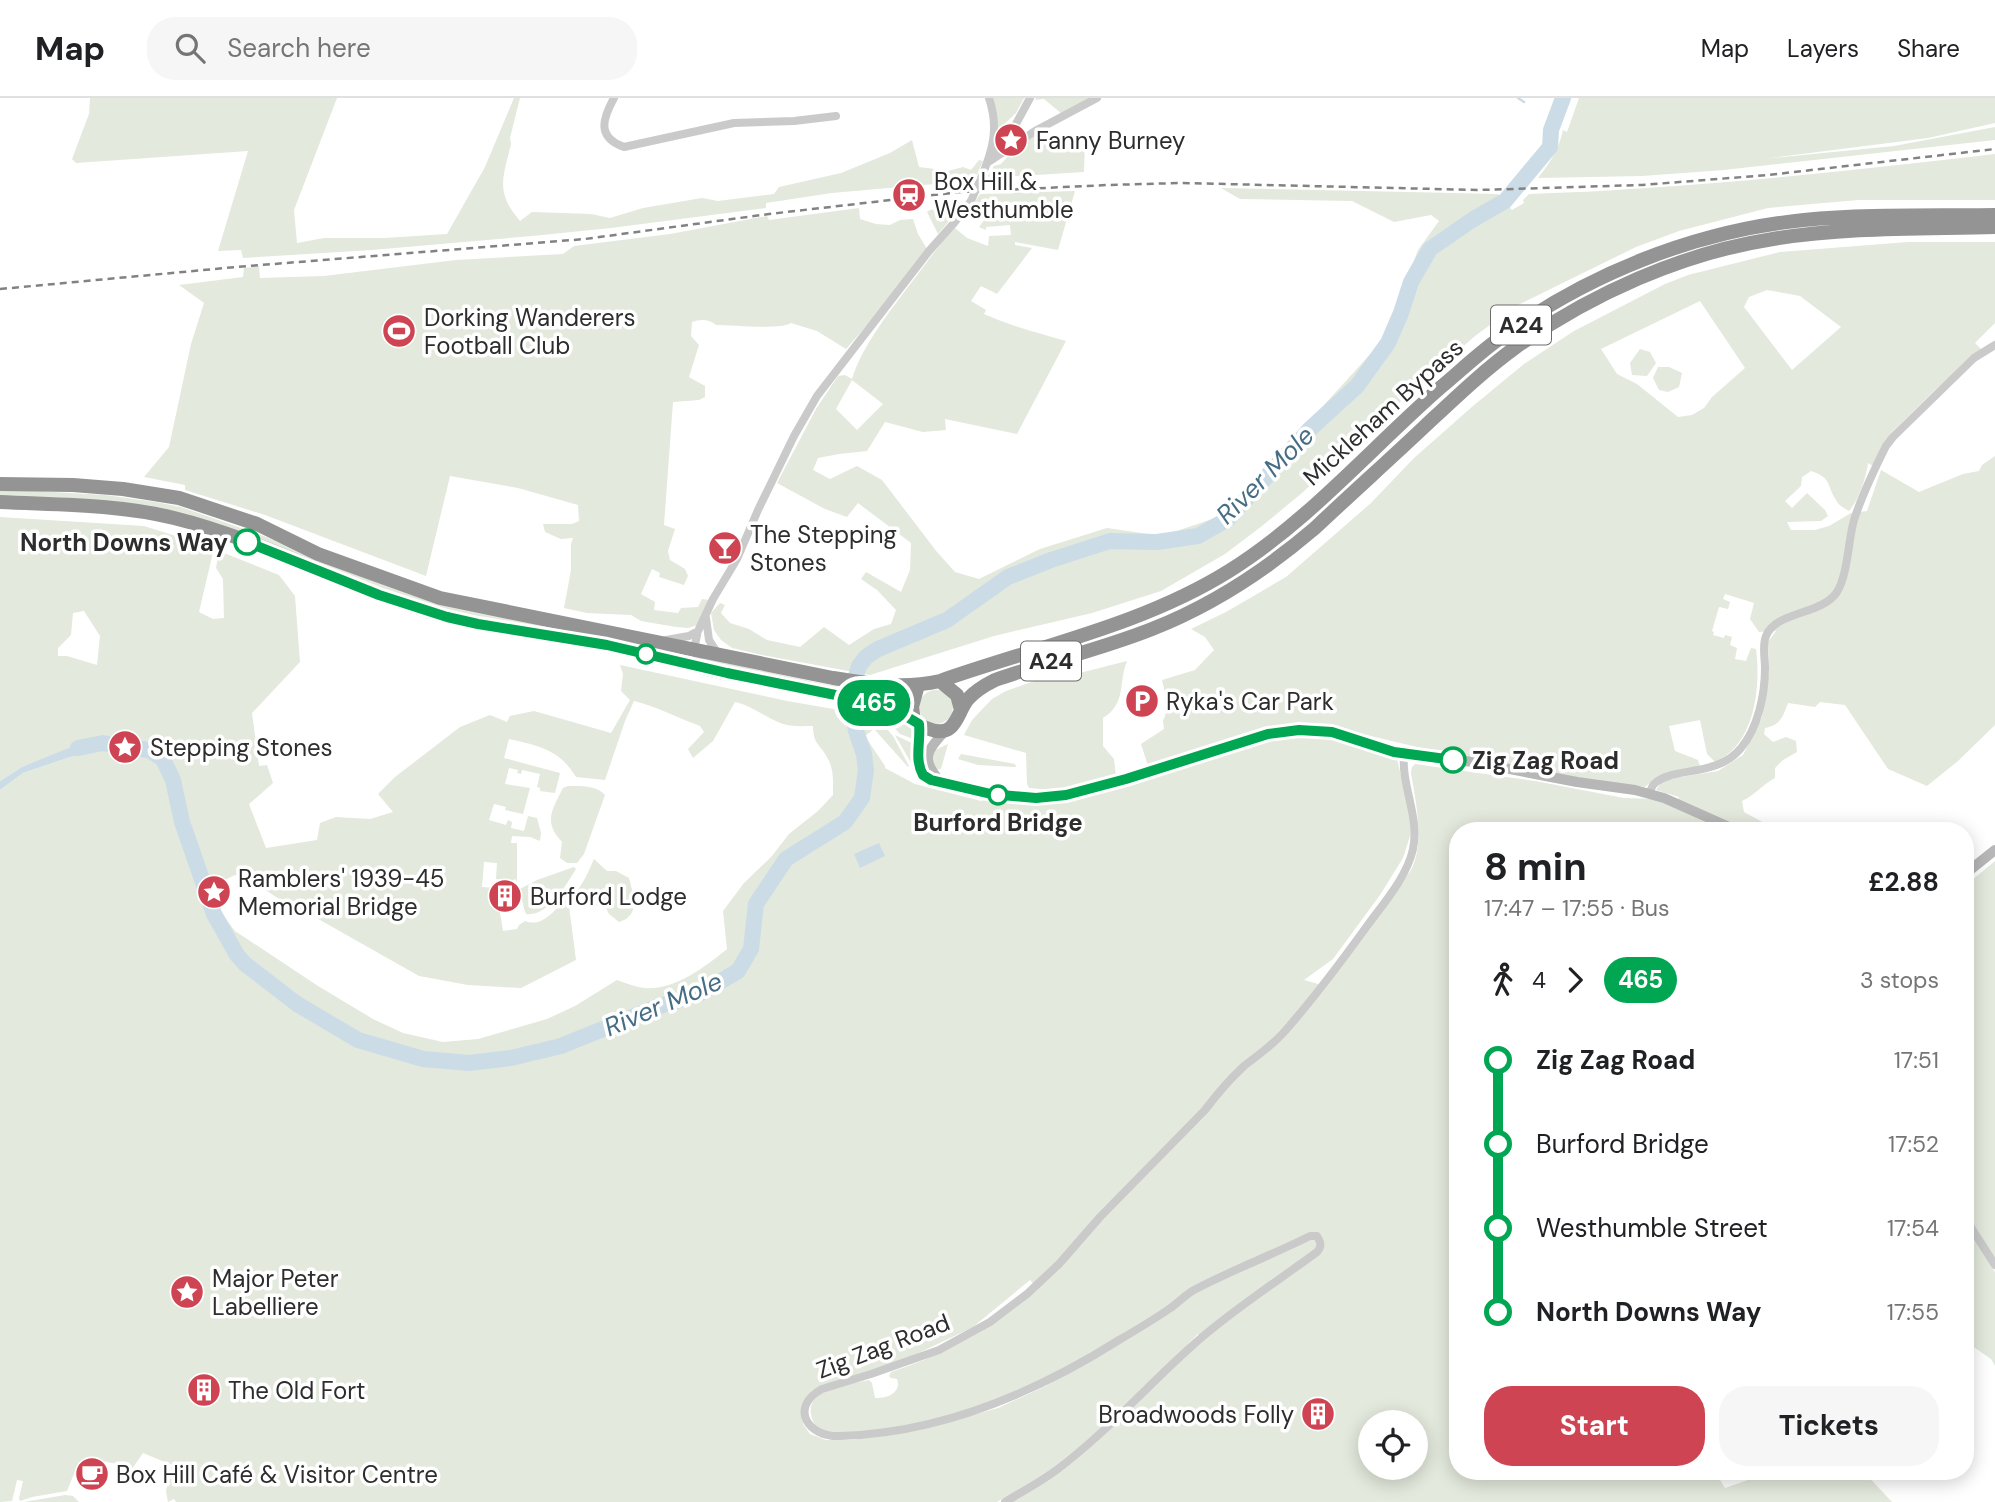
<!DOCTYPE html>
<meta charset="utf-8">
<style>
:root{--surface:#fff;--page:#f6f6f6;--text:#202124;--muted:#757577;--line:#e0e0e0;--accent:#cf4452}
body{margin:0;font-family:"DM Sans",sans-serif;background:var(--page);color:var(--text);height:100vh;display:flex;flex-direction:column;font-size:26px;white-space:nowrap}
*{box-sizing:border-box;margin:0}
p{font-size:23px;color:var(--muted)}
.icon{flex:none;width:38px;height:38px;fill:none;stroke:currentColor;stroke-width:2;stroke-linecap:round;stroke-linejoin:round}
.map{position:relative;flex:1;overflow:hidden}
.panel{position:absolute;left:1449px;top:724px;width:525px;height:658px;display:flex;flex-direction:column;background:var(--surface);border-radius:28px;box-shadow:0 4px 18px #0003}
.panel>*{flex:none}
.badge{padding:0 14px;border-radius:23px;font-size:24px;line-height:46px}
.fabs{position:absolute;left:1358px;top:1312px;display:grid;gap:14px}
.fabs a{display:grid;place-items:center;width:70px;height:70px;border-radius:50%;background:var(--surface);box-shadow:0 4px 18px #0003;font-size:35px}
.map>.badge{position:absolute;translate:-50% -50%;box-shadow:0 0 0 4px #fff}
.legs{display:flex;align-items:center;gap:10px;height:77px;padding:0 35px;font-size:23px}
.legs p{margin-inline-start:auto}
.summary{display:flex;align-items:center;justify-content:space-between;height:119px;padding:0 35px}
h1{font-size:38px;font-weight:700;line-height:52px}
.button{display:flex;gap:14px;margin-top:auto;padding:14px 35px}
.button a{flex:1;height:80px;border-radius:28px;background:var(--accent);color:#fff;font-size:28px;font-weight:700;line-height:80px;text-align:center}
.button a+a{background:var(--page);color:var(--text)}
ul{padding:0 35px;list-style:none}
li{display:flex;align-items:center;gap:24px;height:84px;font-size:26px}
li i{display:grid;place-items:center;width:10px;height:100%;margin:0 9px;background:currentColor}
li i::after{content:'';width:18px;height:18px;margin:-9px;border:5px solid;border-radius:50%;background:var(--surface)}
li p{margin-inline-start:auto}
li:first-child i{background:linear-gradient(#0000 50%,currentColor 0)}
li:last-child i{background:linear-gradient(currentColor 50%,#0000 0)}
header{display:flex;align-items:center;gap:42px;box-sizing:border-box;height:98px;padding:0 35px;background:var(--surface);border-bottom:2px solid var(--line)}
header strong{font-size:33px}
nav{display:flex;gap:38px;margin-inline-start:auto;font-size:24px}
.search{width:490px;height:63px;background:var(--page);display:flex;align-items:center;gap:18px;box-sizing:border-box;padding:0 24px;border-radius:28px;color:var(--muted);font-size:26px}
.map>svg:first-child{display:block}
.green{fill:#e3e9dc;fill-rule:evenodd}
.water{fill:#cbdce7}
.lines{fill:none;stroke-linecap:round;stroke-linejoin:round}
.stream{stroke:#cbdce7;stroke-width:2.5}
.river{stroke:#cbdce7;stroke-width:16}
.street{stroke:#cacaca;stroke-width:8}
.secondary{stroke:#b7b7b7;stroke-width:10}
.highway{stroke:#949494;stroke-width:14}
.rail{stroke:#828282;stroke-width:2.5;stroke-dasharray:7 5;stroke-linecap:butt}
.street-bridge{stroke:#cacaca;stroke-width:8}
.line-1-casing{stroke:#fff;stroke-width:16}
.line-1{stroke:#00a651;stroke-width:10}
.stop-1-dot{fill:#fff;stroke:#00a651;stroke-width:3.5}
.labels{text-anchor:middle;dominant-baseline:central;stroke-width:7;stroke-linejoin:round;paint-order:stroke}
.shield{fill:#fff;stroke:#6c6c6c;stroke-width:2}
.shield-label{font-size:23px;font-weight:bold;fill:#2d2d2d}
.poi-label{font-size:24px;fill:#2d2d2d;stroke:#fff;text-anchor:start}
.street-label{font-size:24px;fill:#2d2d2d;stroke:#fff}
.stop-label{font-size:24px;font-weight:bold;fill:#2d2d2d;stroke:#fff;text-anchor:end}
.water-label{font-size:26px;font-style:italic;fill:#456e85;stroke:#fff}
</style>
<header>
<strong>Map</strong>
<div class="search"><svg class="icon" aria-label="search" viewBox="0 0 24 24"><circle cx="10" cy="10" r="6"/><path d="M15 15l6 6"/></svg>Search here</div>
<nav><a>Map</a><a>Layers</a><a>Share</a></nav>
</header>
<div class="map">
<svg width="1995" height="1404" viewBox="0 0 1995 1404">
<rect width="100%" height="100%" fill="#fff"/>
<path class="green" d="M90,0H337L294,112L297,145L324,140H384L447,136L485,69L514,0H520L510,40L511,46C503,80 495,94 520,123L532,114L591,116L610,120L643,110L702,100L718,103L774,96L779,89L841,75L890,55L912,42L919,69L935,71L937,76L963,69L971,72L979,62L983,63L974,83L923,87L922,85L901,87L900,89L832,95L766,105V110L611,130L532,138L372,152L243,160L241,152L218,153L248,53L76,65L72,61L89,16Z
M992,0H1024L1016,15L1000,30L997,29Z
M1036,0H1090L1062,16L1044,1L1035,2Z
M1579,0H1995V25L1928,40L1762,61L1894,48L1995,29V42L1724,72L1642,78L1538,80C1550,65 1559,51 1563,32L1567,34Z
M1035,35L1085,41L1084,74L986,80L994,68L1001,66L1014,52Z
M1995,56V102H1858L1768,110L1679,133L1636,149L1514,209L1475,238L1413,292L1302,395L1262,428L1225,456L1161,493L1092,515L994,538L870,577L762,557L732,550L721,542L714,532L711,515L720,505L725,507L721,515L730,525L749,531L767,542L800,549L824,529L849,547L874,531L891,526L896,512L877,492L861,481L866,474L901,494L910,472L911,445L858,405L847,419L825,411L777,385L816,311L838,278L845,277L852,281C862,248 890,213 911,185C926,166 938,147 955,130L967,140L988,148L989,138L1011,137L1010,127L986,129V132L979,129L985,121L981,118L982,116L972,109L980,96L1075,93L1058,152L1015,144V147L1032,150L997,196L981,188L971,203L986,212L984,216C1011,228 1038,235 1066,243L1017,336L945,321L946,332L923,334L885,324L867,353L839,356L818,360L813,372L830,381L857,368L882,382L937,454L955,474L979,481L1040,451L1107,430L1162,438L1224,417L1384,241L1418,152L1439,123L1431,117L1394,124L1352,103L1240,101L1221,90L1498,96L1512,112L1524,105L1523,102L1529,96C1685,91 1840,74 1995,56ZM852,282L883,306L857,332L836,311Z
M962,108L938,136L927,114L930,112Z
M859,110L860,121L876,126L890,127L900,122L913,121L918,136L927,151L881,211L846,251L817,233L791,225C780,232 732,227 716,227C710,221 699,221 692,224L691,238L699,247L689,279L705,288V299L699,302L673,304L664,427L675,431L668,453L670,462L685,471L688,478L684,487L659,479L660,475L652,471L641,496L655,504L654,512L678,515L681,510L698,509L702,501L709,502L698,527L688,530L676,529L641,523L631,517L587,515L564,510L571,472V446L573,440L561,441L545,434L543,426H572L579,423L578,407L518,390L450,378L426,478L265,417L185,392V387L144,379L169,349L191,246L204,205L179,187L243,179L244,170L259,168L260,180L324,178L456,162L563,156L574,148L670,136L767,118L769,122Z
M1908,144H1995V225L1975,245L1981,251L1933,294L1892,334L1873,368L1868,365C1866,380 1859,402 1849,413C1844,410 1838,407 1836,402C1826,386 1832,380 1811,373L1802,379L1801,388L1785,403L1792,410L1807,395L1825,412L1828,418L1821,423L1787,424L1791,432H1815L1829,428L1851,415L1867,413L1881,372L1919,394L1963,376L1979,373L1982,367L1995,358V627L1958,663L1927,688L1888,671L1845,607L1820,604L1815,609L1788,605C1783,619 1780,627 1765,630L1764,636L1773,644L1786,639L1796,643L1797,654L1783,662L1775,670V680C1762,687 1754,698 1742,703L1744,714L1779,733H1744L1678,703L1679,699L1656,692L1661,685L1669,681L1718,673L1743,657L1762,619L1769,573L1768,544L1776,533L1759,534L1750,521L1754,505L1725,496L1723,501L1730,504L1728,511L1719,509L1712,533L1714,534L1713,537L1724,540L1725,537L1732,539L1730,547L1737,550L1735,561L1746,563L1751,550L1756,551C1761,589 1755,647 1715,664L1707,656L1700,622L1669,628L1675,653L1698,662L1700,669L1656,680L1645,689L1565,678L1421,650L1333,629L1313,627L1266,630L1217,648L1148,668L1141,646L1164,631L1163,623C1170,610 1165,595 1162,582L1195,572L1214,552L1205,539L1191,531L1226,514L1286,479L1371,405L1414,360L1473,308L1524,266L1574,233L1665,186L1688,177L1780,154ZM1767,192L1800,198L1841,229L1792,272L1744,209L1749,199ZM1700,203L1745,270L1712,299L1704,310L1692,317L1678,319L1637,286L1617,276L1601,251Z
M1640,251L1650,254L1656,265L1647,278L1632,277L1630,265Z
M1658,269H1669L1682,275L1679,289L1668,294L1659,292L1653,280Z
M0,391L105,397L156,404L181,409L261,437L386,486L689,555L690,559L689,561L446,514L222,430L0,400Z
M0,419L144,428L214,450L199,514L213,521L224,520L223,481L216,470L219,453L279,477L295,498L300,564L252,615L259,668L267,667L273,685L249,706L266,750L317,742L320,725L336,719L370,721L393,714L378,696L395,679L460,629L490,617L507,624L510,618L534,613L611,635L630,602L621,593L623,576L620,567L787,603L862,616L876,623L878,621L893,638L909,668L908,669L874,631L865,638L885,668V670L915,686L981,703L988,701L1043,704H1070L1153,680L1233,652L1288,638L1329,640L1397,661L1409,711L1411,735L1403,760L1380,797L1333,861L1304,882L1325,888L1402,783C1429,760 1416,705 1411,675L1412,669L1415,666L1535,683L1624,700L1656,701L1725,733H1458V1374H1715L1725,1390L1771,1374H1864L1892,1404H1012L1069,1366L1129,1314L1201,1240L1198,1236C1154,1280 1110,1326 1060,1364C1040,1379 1019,1391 997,1404H176L174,1401L168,1404L166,1393L172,1367L143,1355L132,1371L127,1368L102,1363L97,1375L77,1368L67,1393L32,1399L20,1403L19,1400L23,1383L17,1382L12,1403L0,1404V692L23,675L70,659L97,653H65L22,669L0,683ZM84,513L100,538L97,567L67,558H58V550L71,537L73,515ZM634,603C656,608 678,620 700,628L704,634L688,651L693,660L713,643L735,604C753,608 766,620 783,626C793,629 803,628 813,628C813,648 822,647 829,663C834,674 833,685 833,697L818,713L789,736L772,758L744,785L723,813L727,851C705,869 674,893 644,890C635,889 626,885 617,882L575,908L547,921L478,941L443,944L403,935L373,921L318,888L235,833L222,816L212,788L235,777L249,781L282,803L313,818L419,878L468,887L521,890L576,862L569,808L577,793C586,805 589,808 605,808L609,816L619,824C641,818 633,796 629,780L616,773H607L594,761C590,770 585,782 579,790C575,795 570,797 566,801C555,812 542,830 525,823L519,827L517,831L503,833L496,790L482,789L484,764L497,765L496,781L505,782L509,781L512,783L515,781L517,784V745H511L512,738L530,739L540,743L541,735L537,720L528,718L524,733L511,730L512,724L508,722L506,727L489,722L494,706L506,709L505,712L523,716L530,690L505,686L509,670L518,672L517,675L521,676L522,672L540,676L537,689L540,690V693L555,695L560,675L504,660L509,641C539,648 559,651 576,679L605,682L625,623ZM1030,1182L1038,1191C996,1228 944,1257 891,1274L889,1278L891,1280L897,1281C902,1295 886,1301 875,1300L872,1285L869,1282C841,1288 792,1293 818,1332C848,1339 878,1333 908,1327C937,1321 967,1314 995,1303C1058,1278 1115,1240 1172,1205L1145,1229L1046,1288L998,1310L936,1327L892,1337L851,1342H826L810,1336L803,1326L802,1306L812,1293L825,1287L900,1264L973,1229ZM1370,1325H1416V1370H1370Z
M700,557L706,558L711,562L867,595L906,596L905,609L798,582L705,563L702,562Z
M1127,563C1118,585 1127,605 1103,620V648L1114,661L1116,678L1054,692L1029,690L1027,686L1026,655L964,637L972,622L992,601L1006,593L1043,580L1072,577Z
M919 609a17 17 0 1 1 34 0a17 17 0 1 1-34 0Z
M882,611C896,619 914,625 916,642L900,636L879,613Z
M895,637L916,647L913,668Z
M948,646L941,671L936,672L933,667V653Z
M961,656L1015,666L1016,669L978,667L958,661Z
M568,688C581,688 596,687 605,697L584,756L577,765H567L560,760L562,744C543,724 552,712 563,690Z
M1995,763V1162L1965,1115V843L1973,836L1971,823L1965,821V788Z
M574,769L576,771C566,787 548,819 526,816L524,811L520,791L537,782Z
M1965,1126L1995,1174V1268L1991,1261L1965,1243V1200L1968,1198L1965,1193Z
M65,1397L73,1398L79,1404H24Z"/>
<path class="water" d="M99,640L97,653L70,659L23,675L0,692V683L22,669L86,643Z
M879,745L885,758L860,770L854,756Z"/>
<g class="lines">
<path class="stream" d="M1518,0L1524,4"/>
<path class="river" d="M78,650L103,645L125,649L149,652L163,661L173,682L182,724L214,816L237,857L245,866L297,906L358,942L423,961L469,965L511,960L561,948L657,909L701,895L738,873L751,851L756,806L786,761L845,724L862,700L866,672L864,656L856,633L853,614V588L859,568L866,559L878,551L947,522L1008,479L1051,462L1110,443L1157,444L1198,438L1228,421L1310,331L1357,288L1388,245L1401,215L1411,184L1430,151L1472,122L1505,103L1550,49L1551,32L1563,0"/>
<path class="street" d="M614,0C603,20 596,39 624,49L734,25L794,23L836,18
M1010,37L1030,0
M991,56L1008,40
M987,65L1035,33L1097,0
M981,80C993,52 999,30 989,0
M706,520L709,542L718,556
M666,542L689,538L698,533
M703,568L697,560L694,551L698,533L713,501L737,461L758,412L794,338L817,298L929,153L954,125L971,103
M1649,696C1650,694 1652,688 1654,686C1672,668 1717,680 1741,650C1758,630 1765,596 1765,570C1765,559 1762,548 1766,538C1776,513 1822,517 1837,494C1848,476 1848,443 1854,422C1862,397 1874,372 1886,348L1893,339L1974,260L1995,247
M1965,1120L1995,1167
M1005,1404C1023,1393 1042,1383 1059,1370C1108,1333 1148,1287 1193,1247C1231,1213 1275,1185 1317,1154C1322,1148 1321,1145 1317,1138H1310C1272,1157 1232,1172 1194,1192C1185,1197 1178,1205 1169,1211C1153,1222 1136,1232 1119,1242C1035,1295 942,1335 841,1338C807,1340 789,1309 822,1291L871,1276L939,1252L990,1224L1027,1196L1059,1166L1100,1119L1205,1012C1217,996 1230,981 1244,968C1258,957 1273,947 1285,933C1314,900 1341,864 1367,828C1383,806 1407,779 1413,751C1420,719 1401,688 1404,656"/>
<path class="secondary" d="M919,626C921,643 915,661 923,677L931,682L991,696L1036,700L1066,697L1126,681L1268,637L1299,632H1317L1332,634L1404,656L1473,664L1577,684L1635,692L1664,700L1738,733
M940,683C920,661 927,653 945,633
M1965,776L1995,752"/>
<path class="highway" d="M0,386L73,387L123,391L179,400L257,426L318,456L440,500L833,580C869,586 904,591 940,583C1036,549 1143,527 1229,473C1309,423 1371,350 1441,289C1459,274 1477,257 1496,243C1585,177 1694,133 1804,122C1867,116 1932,118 1995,117
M0,404C58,407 117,406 174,420C267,443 351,492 443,518C496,532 551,537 605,547C647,554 687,567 729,576C779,586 829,595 879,606C898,612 912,625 929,631C956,641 956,616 968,601C976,592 985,587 995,582C1046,564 1102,551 1152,531C1213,507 1266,472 1315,430C1351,396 1388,363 1424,329C1454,301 1483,273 1516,249C1591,196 1682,155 1773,141C1846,129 1921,131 1995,129
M940,583L957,597L961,612
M914,623L912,609L918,587"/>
<path class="rail" d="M0,191L236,169L585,141L769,116L960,94L1107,87L1182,85L1478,92L1642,87L1768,77L1995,51"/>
<path class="street-bridge" d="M971,103L981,80"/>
</g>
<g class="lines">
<g class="line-1-casing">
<path id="line-1" d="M247,444L379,497L447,519L478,526L607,547L727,575L880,606L892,610L919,626C921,643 914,661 923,677L931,682L991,696L1036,700L1066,697L1126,681L1268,636L1299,632L1332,634L1394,654L1453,662"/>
</g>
<use href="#line-1" class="line-1"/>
</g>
<defs>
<g id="sight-disc" transform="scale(1.75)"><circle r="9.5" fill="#cf4452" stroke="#fff"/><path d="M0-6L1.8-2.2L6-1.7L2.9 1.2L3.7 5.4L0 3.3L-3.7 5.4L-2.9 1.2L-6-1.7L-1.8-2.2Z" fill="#fff"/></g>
<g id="station-disc" transform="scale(1.75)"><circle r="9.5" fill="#cf4452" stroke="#fff"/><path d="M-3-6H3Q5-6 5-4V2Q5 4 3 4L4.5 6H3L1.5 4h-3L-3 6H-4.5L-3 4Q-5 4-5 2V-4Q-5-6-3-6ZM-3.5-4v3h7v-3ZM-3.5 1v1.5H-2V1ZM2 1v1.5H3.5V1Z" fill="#fff"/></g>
<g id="stadium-disc" transform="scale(1.75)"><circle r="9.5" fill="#cf4452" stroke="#fff"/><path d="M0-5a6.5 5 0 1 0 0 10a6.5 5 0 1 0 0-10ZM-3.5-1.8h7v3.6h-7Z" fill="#fff"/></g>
<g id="bar-disc" transform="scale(1.75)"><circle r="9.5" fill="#cf4452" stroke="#fff"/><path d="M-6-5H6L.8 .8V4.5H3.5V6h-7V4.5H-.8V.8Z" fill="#fff"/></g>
<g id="parking-disc" transform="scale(1.75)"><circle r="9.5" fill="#cf4452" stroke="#fff"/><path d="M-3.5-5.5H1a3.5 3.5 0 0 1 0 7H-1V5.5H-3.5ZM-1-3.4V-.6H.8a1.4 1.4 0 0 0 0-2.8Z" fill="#fff"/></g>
<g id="building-disc" transform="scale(1.75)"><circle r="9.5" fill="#cf4452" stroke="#fff"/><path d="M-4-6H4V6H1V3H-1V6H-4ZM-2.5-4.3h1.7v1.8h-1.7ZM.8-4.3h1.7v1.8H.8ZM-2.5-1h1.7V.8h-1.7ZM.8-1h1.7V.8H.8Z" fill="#fff"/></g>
<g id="cafe-disc" transform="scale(1.75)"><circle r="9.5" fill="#cf4452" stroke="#fff"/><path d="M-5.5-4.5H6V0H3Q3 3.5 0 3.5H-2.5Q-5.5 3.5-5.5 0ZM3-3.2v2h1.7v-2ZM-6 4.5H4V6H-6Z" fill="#fff"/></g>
</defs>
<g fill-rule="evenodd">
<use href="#sight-disc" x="1011" y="42"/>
<use href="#station-disc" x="909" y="97"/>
<use href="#stadium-disc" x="399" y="233"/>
<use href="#bar-disc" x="725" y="450"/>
<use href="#parking-disc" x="1142" y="603"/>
<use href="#sight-disc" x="125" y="649"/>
<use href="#sight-disc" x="214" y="794"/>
<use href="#building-disc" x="505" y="798"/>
<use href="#sight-disc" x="187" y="1194"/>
<use href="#building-disc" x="204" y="1292"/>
<use href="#building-disc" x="1318" y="1316"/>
<use href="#cafe-disc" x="92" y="1376"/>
</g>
<g class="stop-1-dot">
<circle cx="247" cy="444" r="12"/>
<circle cx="646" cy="556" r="9"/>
<circle cx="1453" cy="662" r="12"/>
<circle cx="998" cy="697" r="9"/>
</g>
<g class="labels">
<g class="shield">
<rect x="1491" y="207.5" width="60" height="39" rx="5"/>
<rect x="1021" y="543.5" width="60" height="39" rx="5"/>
</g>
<g class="shield-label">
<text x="1521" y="227">A24</text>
<text x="1051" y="563">A24</text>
</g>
<g class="poi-label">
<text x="1036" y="42">Fanny Burney</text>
<text x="934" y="83">Box Hill &amp;<tspan x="934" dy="28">Westhumble</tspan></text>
<text x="424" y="219">Dorking Wanderers<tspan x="424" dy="28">Football Club</tspan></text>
<text x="750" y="436">The Stepping<tspan x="750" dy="28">Stones</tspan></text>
<text x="1166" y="603">Ryka's Car Park</text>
<text x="150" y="649">Stepping Stones</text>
<text x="238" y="780">Ramblers' 1939-45<tspan x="238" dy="28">Memorial Bridge</tspan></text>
<text x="530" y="798">Burford Lodge</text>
<text x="212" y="1180">Major Peter<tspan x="212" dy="28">Labelliere</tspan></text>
<text x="228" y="1292">The Old Fort</text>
<text x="1294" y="1316" text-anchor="end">Broadwoods Folly</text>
<text x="116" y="1376">Box Hill Café &amp; Visitor Centre</text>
</g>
<g class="street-label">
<text transform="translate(1383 314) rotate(-42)">Mickleham Bypass</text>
<text transform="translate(883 1248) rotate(-21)">Zig Zag Road</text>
</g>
<g class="stop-label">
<text x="228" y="444">North Downs Way</text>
<text x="1472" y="662" text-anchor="start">Zig Zag Road</text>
<text x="998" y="724" text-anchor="middle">Burford Bridge</text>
</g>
<g class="water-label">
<text transform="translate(1265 377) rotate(-45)">River Mole</text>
<text transform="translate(663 906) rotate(-23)">River Mole</text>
</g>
</g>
</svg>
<div class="fabs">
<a><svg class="icon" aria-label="locate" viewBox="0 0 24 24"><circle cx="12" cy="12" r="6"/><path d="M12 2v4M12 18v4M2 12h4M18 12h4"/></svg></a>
</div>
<b class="badge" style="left:874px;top:605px;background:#00a651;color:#fff">465</b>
<section class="panel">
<div class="summary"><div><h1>8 min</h1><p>17:47 – 17:55 · Bus</p></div><b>£2.88</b></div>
<div class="legs"><svg class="icon" aria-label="walk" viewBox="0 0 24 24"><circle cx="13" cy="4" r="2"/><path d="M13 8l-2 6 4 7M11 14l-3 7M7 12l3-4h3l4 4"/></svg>4<svg class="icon" aria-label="forward" viewBox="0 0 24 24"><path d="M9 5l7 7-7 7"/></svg><b class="badge" style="background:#00a651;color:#fff">465</b><p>3 stops</p></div>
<ul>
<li><i style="color:#00a651"></i><b>Zig Zag Road</b><p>17:51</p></li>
<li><i style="color:#00a651"></i><span>Burford Bridge</span><p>17:52</p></li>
<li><i style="color:#00a651"></i><span>Westhumble Street</span><p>17:54</p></li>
<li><i style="color:#00a651"></i><b>North Downs Way</b><p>17:55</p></li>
</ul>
<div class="button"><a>Start</a><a>Tickets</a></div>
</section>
</div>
